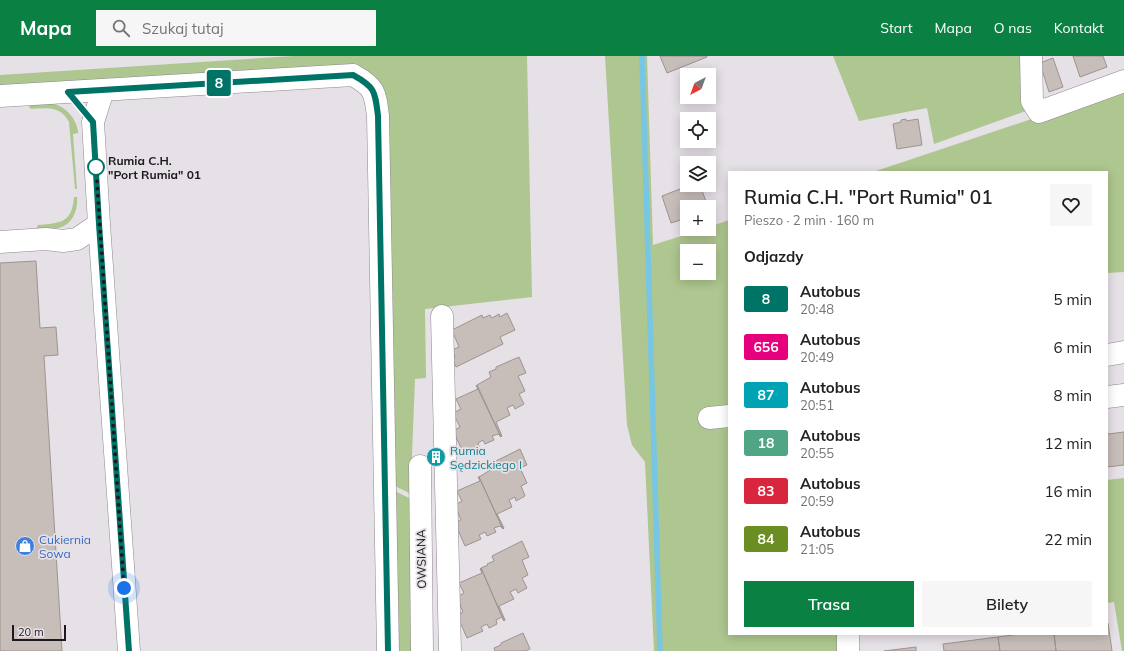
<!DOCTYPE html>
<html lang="pl">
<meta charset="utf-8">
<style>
:root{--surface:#fff;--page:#f6f6f6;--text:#202124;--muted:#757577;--accent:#0b8043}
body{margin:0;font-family:Mulish,sans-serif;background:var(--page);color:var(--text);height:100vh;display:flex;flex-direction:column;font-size:15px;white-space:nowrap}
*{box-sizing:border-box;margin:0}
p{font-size:13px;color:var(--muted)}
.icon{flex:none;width:22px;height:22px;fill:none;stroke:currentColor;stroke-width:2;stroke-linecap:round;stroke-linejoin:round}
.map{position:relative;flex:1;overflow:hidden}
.details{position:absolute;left:728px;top:115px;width:380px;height:464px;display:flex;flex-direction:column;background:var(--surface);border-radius:0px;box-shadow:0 2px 10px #0003}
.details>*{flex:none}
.badge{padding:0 8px;border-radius:3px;font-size:14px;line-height:26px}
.needle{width:26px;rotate:221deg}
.buttons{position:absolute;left:680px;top:12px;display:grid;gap:8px}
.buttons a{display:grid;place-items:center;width:36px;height:36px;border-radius:0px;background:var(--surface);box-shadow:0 2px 10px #0003;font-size:20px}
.scale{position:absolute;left:12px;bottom:10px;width:54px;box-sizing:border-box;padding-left:4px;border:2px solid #1c1a1d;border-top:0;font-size:11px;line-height:14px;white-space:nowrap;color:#1c1a1d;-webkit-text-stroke:3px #e6e0e7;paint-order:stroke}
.you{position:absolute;width:20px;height:20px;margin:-10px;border:3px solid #fff;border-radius:50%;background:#1a73e8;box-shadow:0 0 0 6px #1a73e833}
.map>.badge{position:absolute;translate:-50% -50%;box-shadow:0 0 0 2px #fff}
h2{padding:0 16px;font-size:15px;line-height:36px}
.round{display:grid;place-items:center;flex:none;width:42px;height:42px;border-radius:0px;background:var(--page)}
.summary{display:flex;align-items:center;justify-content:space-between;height:68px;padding:0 16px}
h1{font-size:19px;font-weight:600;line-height:30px}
.action{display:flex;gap:8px;margin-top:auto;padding:8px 16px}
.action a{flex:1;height:46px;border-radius:0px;background:var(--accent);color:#fff;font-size:16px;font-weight:600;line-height:46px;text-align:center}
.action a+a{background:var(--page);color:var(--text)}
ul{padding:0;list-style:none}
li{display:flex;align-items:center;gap:12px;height:48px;padding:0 16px}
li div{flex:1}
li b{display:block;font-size:15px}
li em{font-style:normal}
li .badge{min-width:44px;font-weight:700;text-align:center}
header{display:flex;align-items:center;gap:24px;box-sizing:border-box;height:56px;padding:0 20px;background:var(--accent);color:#fff}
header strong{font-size:19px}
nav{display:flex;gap:22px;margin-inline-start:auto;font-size:14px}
.search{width:280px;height:36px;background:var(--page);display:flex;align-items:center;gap:10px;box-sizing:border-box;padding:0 14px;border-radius:0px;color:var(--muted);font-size:15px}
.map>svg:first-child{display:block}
.green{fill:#aec68f;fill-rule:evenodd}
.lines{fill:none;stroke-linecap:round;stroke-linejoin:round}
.stream{stroke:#77c6e3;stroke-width:5.5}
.building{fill:#c7bdb9;stroke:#9d9390}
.minor-casing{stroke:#8e888f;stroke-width:23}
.minor{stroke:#fff;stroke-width:22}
.line-casing{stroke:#fff;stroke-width:9}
.line{stroke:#007367;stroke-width:6}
.walk{stroke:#1c1a1d;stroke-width:4;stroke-dasharray:0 7.2}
.stop-dot{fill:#fff;stroke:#007367;stroke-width:2}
.labels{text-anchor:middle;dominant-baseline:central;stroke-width:3.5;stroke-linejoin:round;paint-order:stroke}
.stop-label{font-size:12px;font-weight:bold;fill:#1c1a1d;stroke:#e6e0e7;text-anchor:start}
.culture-label{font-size:12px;fill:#0d838f;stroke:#e6e0e7;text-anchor:start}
.shop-label{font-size:12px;fill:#366cbe;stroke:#e6e0e7;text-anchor:start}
.street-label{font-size:12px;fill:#1c1a1d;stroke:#e6e0e7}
</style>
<header>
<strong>Mapa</strong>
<div class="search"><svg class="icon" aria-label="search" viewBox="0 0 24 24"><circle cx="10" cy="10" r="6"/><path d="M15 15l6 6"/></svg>Szukaj tutaj</div>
<nav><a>Start</a><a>Mapa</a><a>O nas</a><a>Kontakt</a></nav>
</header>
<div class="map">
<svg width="1124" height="595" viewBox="0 0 1124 595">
<rect width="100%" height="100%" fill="#e6e0e7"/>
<path class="green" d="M294,0H527L532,241L425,253L426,322L415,323L412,399L413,439L393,429L379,27L0,32V19Z
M605,0H647L653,189L703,173H709V171L729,164V578H838V595H654L645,406L632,389L627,369ZM687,195H709V217H687Z
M833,0H1026V55L934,88L927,52L859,65Z
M1124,32V216L1107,217V116H873Z
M50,47C54,48 59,49 63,52C71,57 78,68 78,77L73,78L77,133H75L69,66C61,50 46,52 31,53L29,51L30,48Z
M74,141H77C78,154 73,168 59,172C52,173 43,172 36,173L38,169C61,167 72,167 74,141Z
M1124,422V595H1122L1114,546L1107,547V424Z
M393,434L413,444L416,595H397Z"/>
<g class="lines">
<path class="stream" d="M642,0L660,595"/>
</g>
<path class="building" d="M660,0H707V1L667,17Z
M1073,0H1103L1107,11L1080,21Z
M1053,2L1063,31L1049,36L1040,7Z
M906,63V65L918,63L922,89L897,93L893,68L901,66V64Z
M687,128V129H700L708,151H687V162L671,167L662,140L685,131L684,129Z
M36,205L40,272L56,271L58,299L44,300L62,595H0V207Z
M507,257L515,274L500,281L503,288L456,311L452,302L455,301L452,294L459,291L452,274L482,259L483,262L490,259L492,262L499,258L500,261Z
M519,301L526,317L518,320L525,335L519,338L524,348L515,353L513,349L507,352L510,359L496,366L502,380L501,381L477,329L491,321L489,316L496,313V311Z
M476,329L501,381L498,378L492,380L494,384L485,388L483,384L478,387L479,391L464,398L453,375L460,371L453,357L461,353L456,343L478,333Z
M1124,376V409L1107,411V380L1108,378Z
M520,393L527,409L520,412L527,427L521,430L525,440L516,445L515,441L509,444L512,451L497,458L504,472L503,473L479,421L492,413L490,408Z
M478,421H479L503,473L500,470L494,472L496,476L487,480L485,476L479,479L481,483L465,490L455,467L461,464L455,449L462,445L457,435L480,425Z
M522,485L529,501L522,504L528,519L522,522L527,532L518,537L516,533L510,536L514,543L499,550L505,564L504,565L481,512L488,509L487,508L494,505L492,500Z
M481,512L504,565L502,561L496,564L497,568L489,572L487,568L481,571L483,575L467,582L457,559L463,556L457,541L464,537L459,527L482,517L480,513Z
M1107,567H1108L1112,595H1056L1054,578H1107Z
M523,577L530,593L525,595H495L494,592L501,589V587Z
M1020,578H1054L1056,595H1000L998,581Z
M998,581L1000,595H944L943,588Z
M916,591V595H884Z"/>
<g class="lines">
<g class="minor-casing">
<path id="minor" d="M1031,0L1032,45L1039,56L1124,25
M103,34L93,66L99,168L129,595
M0,40L353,19C374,31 375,35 378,60L388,595
M0,186L46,183L63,185L77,183L99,168
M442,260L450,595
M1107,299L1124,296
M1107,341L1124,339
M709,362L729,360
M420,410L422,595
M848,595V578"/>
</g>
<use href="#minor" class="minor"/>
</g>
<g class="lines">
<g class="line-casing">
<path id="line" d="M129,595L99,168L93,66L68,36L353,19C375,31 375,35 378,60L388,595"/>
</g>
<use href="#line" class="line"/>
<path class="walk" d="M96,111L124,532"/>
</g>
<defs>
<g id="building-disc" transform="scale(1)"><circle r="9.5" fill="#0f9aa8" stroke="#e6e0e7"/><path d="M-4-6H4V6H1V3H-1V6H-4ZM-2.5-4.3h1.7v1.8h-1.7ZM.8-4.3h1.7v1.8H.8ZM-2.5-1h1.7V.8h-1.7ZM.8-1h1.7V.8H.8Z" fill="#fff"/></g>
<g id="shop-disc" transform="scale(1)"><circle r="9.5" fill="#3f7fe0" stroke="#e6e0e7"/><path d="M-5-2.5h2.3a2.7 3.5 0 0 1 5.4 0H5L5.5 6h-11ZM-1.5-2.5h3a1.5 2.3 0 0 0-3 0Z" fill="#fff"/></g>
</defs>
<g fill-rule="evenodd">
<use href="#building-disc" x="436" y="401"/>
<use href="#shop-disc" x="25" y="490"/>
</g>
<circle class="stop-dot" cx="96" cy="111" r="8"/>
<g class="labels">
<g class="stop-label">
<text x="108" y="104">Rumia C.H.<tspan x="108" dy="14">"Port Rumia" 01</tspan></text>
</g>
<g class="culture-label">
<text x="450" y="394">Rumia<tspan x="450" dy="14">Sędzickiego I</tspan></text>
</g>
<g class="shop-label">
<text x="39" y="483">Cukiernia<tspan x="39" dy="14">Sowa</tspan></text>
</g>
<g class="street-label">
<text transform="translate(421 503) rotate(-91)">OWSIANA</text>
</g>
</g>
</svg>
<div class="buttons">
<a><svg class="needle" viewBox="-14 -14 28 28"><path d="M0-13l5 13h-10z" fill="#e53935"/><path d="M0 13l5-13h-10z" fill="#757577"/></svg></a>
<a><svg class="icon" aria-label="locate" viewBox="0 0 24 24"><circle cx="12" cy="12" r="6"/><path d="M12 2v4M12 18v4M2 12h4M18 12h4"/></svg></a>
<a><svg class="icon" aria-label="layers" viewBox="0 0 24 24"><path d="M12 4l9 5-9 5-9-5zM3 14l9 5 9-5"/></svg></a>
<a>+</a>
<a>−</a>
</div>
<div class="scale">20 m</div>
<div class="you" style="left:124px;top:532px"></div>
<b class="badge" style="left:219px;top:27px;background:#007367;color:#fff">8</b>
<section class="details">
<div class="summary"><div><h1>Rumia C.H. &quot;Port Rumia&quot; 01</h1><p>Pieszo · 2 min · 160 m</p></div><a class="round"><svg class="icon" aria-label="heart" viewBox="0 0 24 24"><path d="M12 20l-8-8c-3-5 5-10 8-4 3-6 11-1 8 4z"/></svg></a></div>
<h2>Odjazdy</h2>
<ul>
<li><span class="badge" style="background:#007367;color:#fff">8</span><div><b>Autobus</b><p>20:48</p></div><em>5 min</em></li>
<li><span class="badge" style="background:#e6007e;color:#fff">656</span><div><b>Autobus</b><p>20:49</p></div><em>6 min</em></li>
<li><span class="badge" style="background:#00a3b4;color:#fff">87</span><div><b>Autobus</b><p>20:51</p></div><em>8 min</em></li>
<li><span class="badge" style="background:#50a684;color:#fff">18</span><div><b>Autobus</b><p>20:55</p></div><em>12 min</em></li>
<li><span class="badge" style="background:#d7263d;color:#fff">83</span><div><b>Autobus</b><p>20:59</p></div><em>16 min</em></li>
<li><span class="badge" style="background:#6b8e23;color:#fff">84</span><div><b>Autobus</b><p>21:05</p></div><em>22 min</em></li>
</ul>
<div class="action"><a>Trasa</a><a>Bilety</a></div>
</section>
</div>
